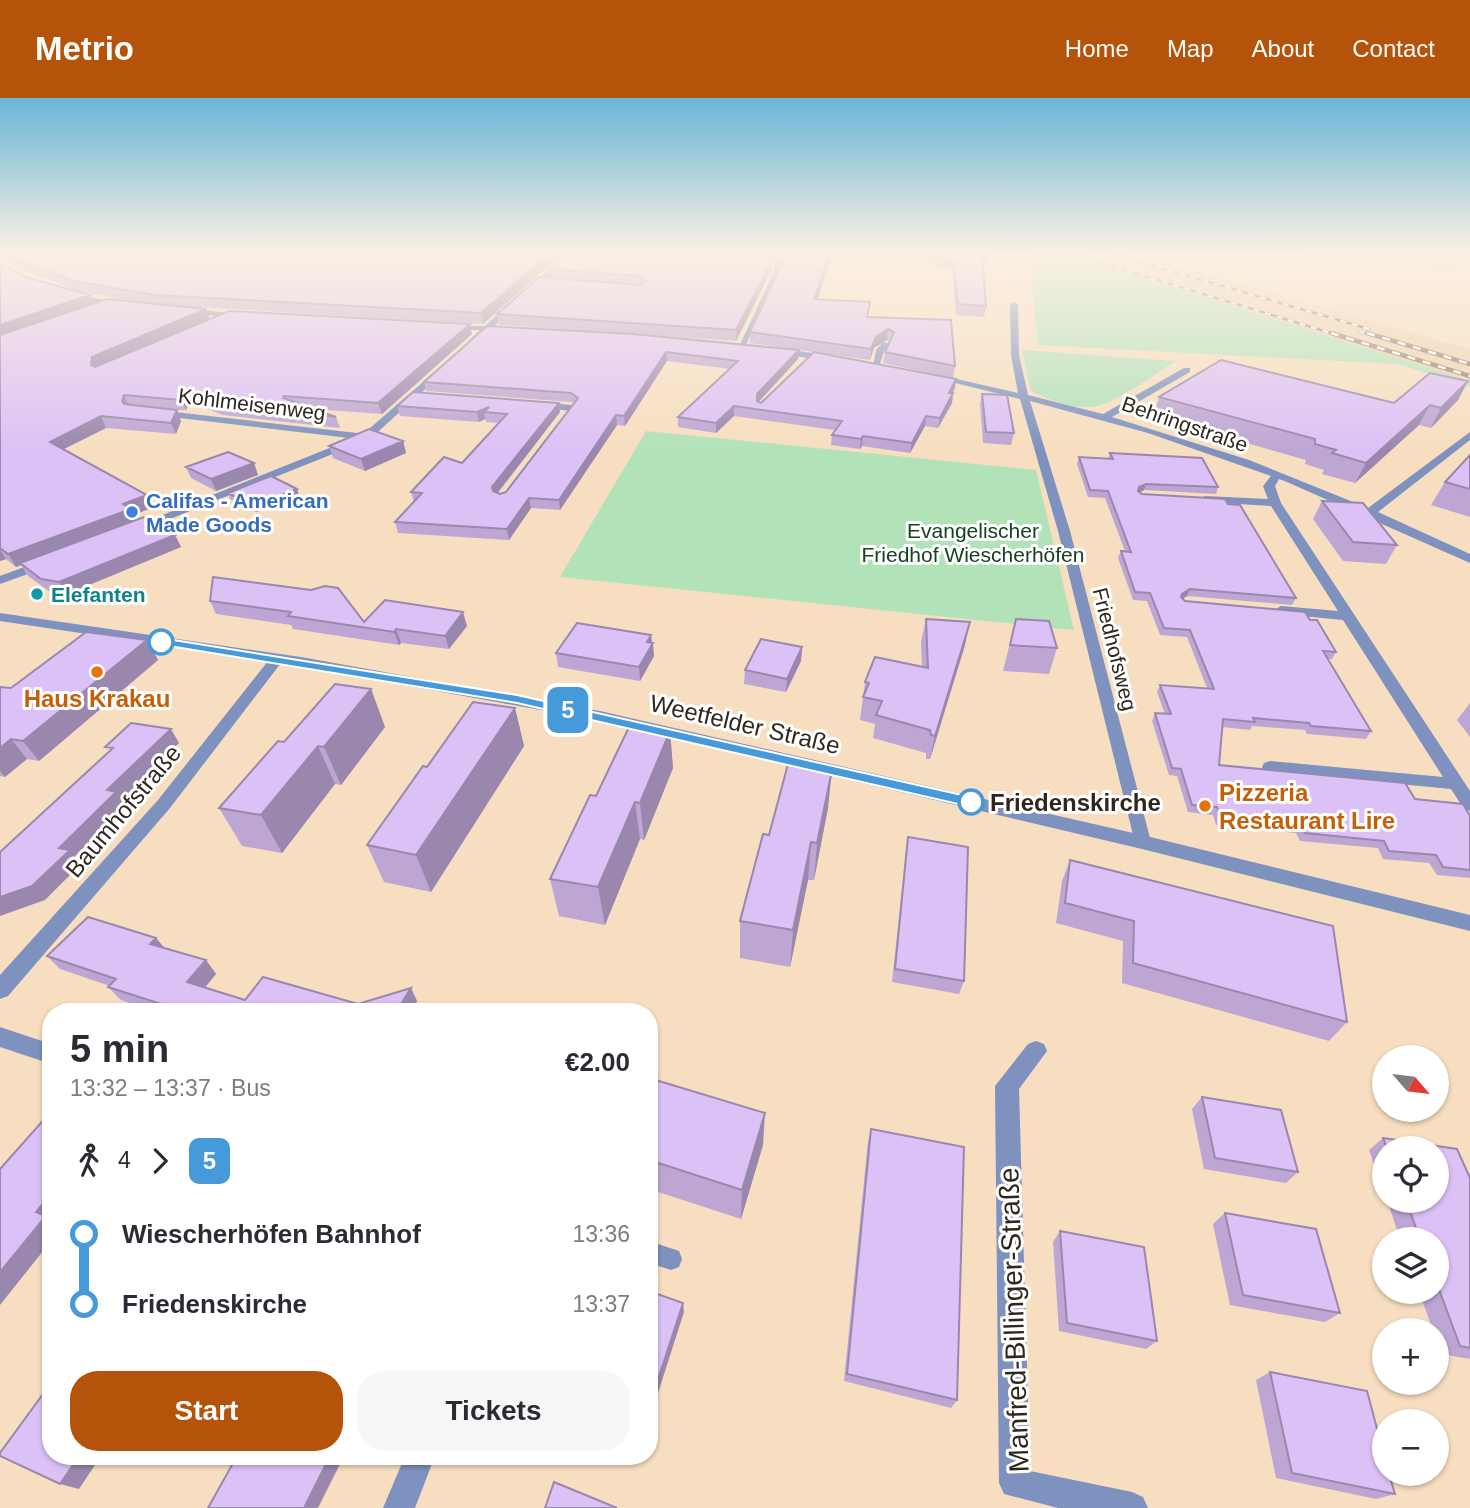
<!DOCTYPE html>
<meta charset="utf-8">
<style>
:root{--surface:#fff;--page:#f7f7f7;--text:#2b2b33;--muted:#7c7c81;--accent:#b45309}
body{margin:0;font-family:Helvetica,sans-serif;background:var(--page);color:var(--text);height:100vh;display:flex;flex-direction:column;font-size:26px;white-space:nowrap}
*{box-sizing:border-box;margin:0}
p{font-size:23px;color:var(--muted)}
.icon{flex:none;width:38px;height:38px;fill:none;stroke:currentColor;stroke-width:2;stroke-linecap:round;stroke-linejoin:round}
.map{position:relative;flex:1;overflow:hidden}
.drawer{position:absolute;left:42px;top:905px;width:616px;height:462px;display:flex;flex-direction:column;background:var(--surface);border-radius:28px;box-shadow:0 2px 5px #0004}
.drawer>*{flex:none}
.badge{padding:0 14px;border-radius:10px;font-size:24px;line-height:46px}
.needle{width:46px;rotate:118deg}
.tools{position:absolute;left:1372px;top:947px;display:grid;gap:14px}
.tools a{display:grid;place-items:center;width:77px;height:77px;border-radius:50%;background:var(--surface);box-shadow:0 2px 5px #0004;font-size:35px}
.map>.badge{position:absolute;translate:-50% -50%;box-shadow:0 0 0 4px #fff}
.legs{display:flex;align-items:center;gap:10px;height:77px;padding:0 28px;font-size:23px}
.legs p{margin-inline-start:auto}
.overview{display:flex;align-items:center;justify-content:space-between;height:119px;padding:0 28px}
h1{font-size:38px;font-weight:800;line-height:52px}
.primary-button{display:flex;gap:14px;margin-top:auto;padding:14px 28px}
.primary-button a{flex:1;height:80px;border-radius:28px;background:var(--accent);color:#fff;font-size:28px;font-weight:800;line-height:80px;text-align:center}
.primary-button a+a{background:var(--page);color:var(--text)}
ul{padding:0 28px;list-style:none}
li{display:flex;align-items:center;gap:24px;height:70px;font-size:26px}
li i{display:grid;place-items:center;width:10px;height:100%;margin:0 9px;background:currentColor}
li i::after{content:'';width:18px;height:18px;margin:-9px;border:5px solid;border-radius:50%;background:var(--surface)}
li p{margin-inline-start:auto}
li:first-child i{background:linear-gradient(#0000 50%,currentColor 0)}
li:last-child i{background:linear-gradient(currentColor 50%,#0000 0)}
header{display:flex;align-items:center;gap:42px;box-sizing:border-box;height:98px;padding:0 35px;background:var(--accent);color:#fff}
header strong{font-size:33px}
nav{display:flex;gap:38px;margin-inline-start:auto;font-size:24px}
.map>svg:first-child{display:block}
.built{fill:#f0d2ae}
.green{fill:#b2e2b8}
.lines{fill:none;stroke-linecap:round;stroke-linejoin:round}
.service{fill:#7e91bf;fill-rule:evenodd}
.minor{fill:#7e91bf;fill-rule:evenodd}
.tertiary{fill:#7e91bf;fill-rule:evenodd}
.rail-far1-casing{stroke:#907f6b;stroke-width:2.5}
.rail-casing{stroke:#907f6b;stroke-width:4.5}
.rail-far1{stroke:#fff;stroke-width:2;stroke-dasharray:6;stroke-linecap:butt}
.rail{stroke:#fff;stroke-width:2.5;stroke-dasharray:8;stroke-linecap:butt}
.wall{fill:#bda6d4;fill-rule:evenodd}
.shaded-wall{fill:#9a87ad}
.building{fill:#dcc1f7;stroke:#9a87ad;stroke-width:2}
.line-1{fill:#479ada;stroke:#fff;stroke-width:2}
.shop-dot{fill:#3f7fe0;stroke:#fff;stroke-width:2.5}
.culture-dot{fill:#0f9aa8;stroke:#fff;stroke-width:2.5}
.stop-1-dot{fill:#fff;stroke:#479ada;stroke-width:3.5}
.food-dot{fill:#e8710a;stroke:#fff;stroke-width:2.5}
.labels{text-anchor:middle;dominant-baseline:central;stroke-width:6;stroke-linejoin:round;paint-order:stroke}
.far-street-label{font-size:21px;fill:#30271c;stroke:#fff}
.far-shop-label{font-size:21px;font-weight:bold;fill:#366cbe;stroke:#fff;text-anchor:start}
.far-park-label{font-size:21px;fill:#154220;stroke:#fff}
.far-culture-label{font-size:21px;font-weight:bold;fill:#0d838f;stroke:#fff;text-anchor:start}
.food-label{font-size:24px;font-weight:bold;fill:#c56008;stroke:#fff}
.street-label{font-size:24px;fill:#30271c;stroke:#fff}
.stop-label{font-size:24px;font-weight:bold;fill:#30271c;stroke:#fff;text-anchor:start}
.near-street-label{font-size:28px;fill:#30271c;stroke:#fff}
</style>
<header>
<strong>Metrio</strong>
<nav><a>Home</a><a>Map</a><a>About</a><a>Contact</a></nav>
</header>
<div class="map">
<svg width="1470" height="1410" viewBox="0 0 1470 1410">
<rect width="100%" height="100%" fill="#f7dec0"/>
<path class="built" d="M1066,155H1128L1157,162L1470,251V283Z"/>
<path class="green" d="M1034,155H1066L1470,283V289L1397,266L1038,247L1033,193Z
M1304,155H1470V160L1444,159L1461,173L1296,164L1304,159Z
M1022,252L1176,263C1154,276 1114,308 1089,309C1072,310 1047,301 1031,293Z
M646,333L1036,372L1074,532L560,479Z"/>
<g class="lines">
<path class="service" d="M649,1143L679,1153L682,1161L679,1169L671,1172L649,1165Z"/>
<path class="minor" d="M774,165H778L780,173L745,249L738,251L774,173Z
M68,195L123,205L127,207L123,209L65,199Z
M1014,204L1018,206L1019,257L1028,297L1103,316L1184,270H1190V274L1112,319L1249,362L1368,410L1470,334V342L1378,414L1470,456V465L1287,384L1279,381L1275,388L1281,405L1470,693V713L1464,711L1451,691L1264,673L1262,669L1264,665L1270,663L1443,679L1343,522L1281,516L1274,512L1281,508L1338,513L1271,408L1205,404L1199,401L1205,398L1268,401L1263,388L1271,378L1148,335L1030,303L1070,433L1151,744L1148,749H1136L1058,433L1020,301L931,279L935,276L1018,295L1011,257L1010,206Z
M186,211L245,216L249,218L245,220L183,215Z
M448,227L504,229L508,231L504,233L445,231Z
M883,244L890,246L884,253L879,269H873L876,252Z
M776,250L835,258L839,261L835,264L773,255Z
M537,304L572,307L577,310L572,313L534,309L532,307Z
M157,312L366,336L371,339L366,342L154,317L152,315Z
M277,557L284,561L170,710L8,898L0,901V877L158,702L272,558Z
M0,929L51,946V966L0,949Z
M1036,943L1044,946L1047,953L1019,991L1030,1373L1132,1394L1143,1399L1148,1410H1058L1004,1396L999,1385L995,988L1028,946Z
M405,1358H435L415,1410H383Z"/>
<path class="tertiary" d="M567,155H574L475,246H469V242Z
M438,271L445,273L370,341L135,435L125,432L362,337Z
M46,461L50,462V468L0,486V478Z
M0,515L301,559L600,613L1142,737L1470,817V833L1142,751L600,623L301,568L0,523Z"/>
<g class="rail-far1-casing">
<path id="rail-far1" d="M1070,155L1337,237
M1110,155L1369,231
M1359,233L1373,237"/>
</g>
<g class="rail-casing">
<path id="rail" d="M1331,235L1470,278
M1367,235L1470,266"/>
</g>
<use href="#rail-far1" class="rail-far1"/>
<use href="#rail" class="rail"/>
</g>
<path class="wall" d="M563,155L483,226L178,208L206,211L210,221L171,238L472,236L382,316L313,311L336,319L340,330L223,317L190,304L186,312H175L181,323L176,336L106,330L63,351L147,397L153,409L134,417L137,422L175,437L181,449L67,496L49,493L28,478L21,467L16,469L6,461L0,463V166L29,180L90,197L94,206H148L78,193L10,167L5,157Z
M566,155H660L659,156L662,155H989L988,166L983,167L986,208L984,219L956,217L952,172L894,157L893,163L831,161L817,202L868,219L955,268L953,280L883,265L885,254L890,243L887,242L874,250L870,262L819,255L956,281L955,290L952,295H953L952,305L938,330L925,328L910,355L862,348L860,351L831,347L832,337L835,332L734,318L716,335L678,329V319L730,271L667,263L625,328L617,327L560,412L531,410L509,442L398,435L395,424L414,404L411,394L462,365L499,325L486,324L485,321L479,324L400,318L397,308L559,305L560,314L498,395L500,396L506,394L574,306L572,304L426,293L424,284L631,236L499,227L497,216L549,180L548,171ZM777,161L780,170L750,234V245L814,254L761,305L759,304L798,261L634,236L736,243L771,173L772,164Z
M1468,283L1458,302L1431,330L1419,327L1355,385L1322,376L1324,372L1305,366L1306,362L1153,318L1159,299L1394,305Z
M982,296L1014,335L1011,347L983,345L980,306Z
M403,343L406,355L365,373L333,360L329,348Z
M1110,355L1218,389L1216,396L1144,392L1140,394L1142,396L1228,406L1296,500L1292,507L1187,498L1182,501L1185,503L1310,522L1336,554L1332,561H1328L1371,633L1366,641L1307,636L1305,632L1252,628L1250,632L1222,629L1219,667L1415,701L1470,718V780L1437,777L1429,765L1383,761L1378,750L1300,743L1296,735L1216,727L1213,717L1188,714L1177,678L1169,677L1152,623L1155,615L1165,616L1157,594L1160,587L1207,590L1187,539L1160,537L1147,503L1133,502L1118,460L1121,453H1125L1105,400L1088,399L1077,366L1079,359L1108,361Z
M1470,357V419L1431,407L1445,384Z
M254,365L258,377L216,393L191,380L186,369Z
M297,391L299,397L256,414L230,401L228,395Z
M1322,403L1397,447L1386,466L1343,463L1313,421Z
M210,503L364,524L467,528L449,551L401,545L399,547L293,531L291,527L216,516Z
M926,521L965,547L930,661H926V655L873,640L875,626L860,622L865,584L922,569L921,544Z
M1016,521L1057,550L1049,576L1003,573Z
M651,537L654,558L640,583L558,569L556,555Z
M147,542L158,562L39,663L27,661L5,679L0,678V589L11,590Z
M802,549L801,563L786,594L744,586L745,572Z
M371,591L385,629L341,687L335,686L282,755L242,748L219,710L284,644Z
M1470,605V639L1457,622Z
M515,610L524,648L431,794L384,784L367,747L427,669Z
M670,633L673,670L644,742L640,741L605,827L559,818L550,781L596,698Z
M828,710L814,782H808L790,869L740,860V823L769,737Z
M908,739L964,883L959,896L892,884L906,753Z
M1070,762L1347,924L1329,943L1122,885L1123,843L1056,825L1062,783Z
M156,840L164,850L206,862L216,876L205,890L245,902L358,906L411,890L417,903L411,914H156L121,902L108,889L110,888L60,871L47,858Z
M649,980L763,1047L741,1121L649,1091Z
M1202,999L1298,1074L1286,1085L1204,1071L1192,1011Z
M871,1031L957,1302L951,1310L844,1283L868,1043Z
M1383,1040L1457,1051L1470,1080V1261L1441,1256L1437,1244V1232H1433L1419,1194H1437V1141H1400L1387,1102H1437V1050H1384V1096L1369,1052Z
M1225,1115L1340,1215L1325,1224L1230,1207L1213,1126Z
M1060,1133L1157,1243L1146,1251L1059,1233L1053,1144Z
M1270,1274L1395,1396L1376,1401L1276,1380L1256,1282Z"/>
<path class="shaded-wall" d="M551,155H563L483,226L481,215Z
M772,155H777V161L772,164Z
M830,155H831V161L814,212V201Z
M989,157L988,166L980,168L982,158Z
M772,163L771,173L736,243V232Z
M90,197L94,206L0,238V227Z
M206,211L210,221L97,270L91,267L92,259Z
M470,226L472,236L382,316L378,305Z
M888,231L887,242L874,250L870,262L871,251L876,239Z
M799,252L798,261L757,305V296Z
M666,254L667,263L625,328L624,318Z
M956,281L955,290L948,304L949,295Z
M1468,283L1458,302L1431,330L1441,310Z
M185,293L190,304L186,312L181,302Z
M953,295L952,305L938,330L940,320Z
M124,297L129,308L127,314L122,303Z
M559,305L560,314L494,399L492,389Z
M1430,307L1419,327L1355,385L1366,365Z
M734,308V318L716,335V325Z
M489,309L484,314L485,321L479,324L477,314Z
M177,312L181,323L176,336L171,325Z
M616,317L617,327L560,412L559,402Z
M101,318L106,330L56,355L50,344Z
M926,318L925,328L910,355L912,345Z
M863,338L862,348L860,351L861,341Z
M403,343L406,355L365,373L361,361Z
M254,365L258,377L216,393L211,381Z
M1146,386L1144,392L1137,396L1139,389Z
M297,391L299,397L256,414L254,408Z
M147,397L153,409L134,417L137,423L16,469L8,456L123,406Z
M529,400L531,410L509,442L507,431Z
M175,437L181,449L67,496L59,484Z
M0,452L6,461L0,463Z
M1190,491L1187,498L1179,503L1182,496Z
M463,514L467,528L449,551L445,538Z
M970,524L965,547L930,661L935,638Z
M396,531L401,545L399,547L394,534Z
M651,537L652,547L653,545L654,558L640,583L639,569L647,544Z
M147,542L158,562L39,663L23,643Z
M802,549L801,563L786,594L787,581Z
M371,591L385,629L341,687L324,649Z
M515,610L524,648L431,794L416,757Z
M171,631L179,645L121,702L126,708L75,758L81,766L45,802L0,818V799L59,750L107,692Z
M670,633L673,670L644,742L640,705Z
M11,641L27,661L5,679L0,673V650Z
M318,648L335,686L282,755L261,717Z
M832,672L828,710L814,782L817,745Z
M635,704L640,741L605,827L598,789Z
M811,744L808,782L790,869L793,832Z
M156,840L167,853L150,846Z
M206,862L216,876L198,897L187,884Z
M411,890L417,903L411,914H396Z
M765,1015L763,1047L741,1121L742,1092Z
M51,1096V1143L0,1207V1174L36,1114Z
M683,1205L684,1214L649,1323V1309Z
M79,1358H101L79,1391L60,1386Z
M330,1358H344L318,1410H304Z"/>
<path class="building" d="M15,155H551L481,215L155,197L73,183L5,157Z
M566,155H649L654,158L662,155H772V163L736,232L497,216L539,179L639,187L646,184L640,178L548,171Z
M778,155H830L814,201L870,204L867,219L951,222L955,268L885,254L894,234L888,231L876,239L871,251L750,234L783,164Z
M924,155H989V157L982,158L986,208L958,206L953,163Z
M0,166L29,180L90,197L0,227Z
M107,201L206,211L92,259L91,267L95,269L229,213L470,226L378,305L284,298L283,300L336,319L219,306L185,293L181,302L124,297L122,303L124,306L177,312L171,325L101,318L50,344L147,397L123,406L131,411L8,456L0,450V237Z
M487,228L633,236L799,252L757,296V303L761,305L814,254L956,281L949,295H953L940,320L926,318L912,345L863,338L861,341L832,337L842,323L734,308L716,325L678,319L738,263L666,254L624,318L616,317L559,402L529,400L507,431L395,424L422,395L411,394L444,359L462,365L507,316L484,314L489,309L477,314L397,308L413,294L559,305L492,389L493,393L500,396L506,394L578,300L571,295L424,284Z
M1221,262L1394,305L1430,275L1468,283L1441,310L1430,307L1366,365L1332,355L1336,352L1315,346V341L1159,299Z
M982,296L1007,297L1014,335L986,334Z
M369,331L403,343L361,361L329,348Z
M228,354L254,365L211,381L186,369Z
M1110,355L1202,360L1218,389L1146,386L1139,389L1138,393L1142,396L1225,401L1228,406L1240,407L1296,500L1190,491L1182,496L1181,499L1185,503L1305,514L1310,522H1317L1336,554L1323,553L1371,633L1311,628L1309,625L1253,620L1255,624L1223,621L1219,667L1405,685L1415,701L1463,706L1470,718V772L1443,769L1436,757L1389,753L1384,743L1305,735L1301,727L1221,720L1217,709L1192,707L1181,671L1172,670L1155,615L1171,616L1160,587L1214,591L1190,532L1164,530L1150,495L1135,494L1121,453L1131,454L1108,393L1090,392L1079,359L1113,361Z
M1470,357V391L1445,384Z
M271,378L297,391L254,408L228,395Z
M1322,403L1363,405L1397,447L1353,444Z
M144,419L175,437L59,484L41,481L20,465Z
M213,479L311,492L325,488L338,490L364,524L385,502L463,514L445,538L396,531L394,534L288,518L291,514L210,503Z
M926,521L970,524L935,638L931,637L930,632L876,617L882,603L863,599L869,585L865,584L875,559L928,570Z
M1016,521L1049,523L1057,550L1010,547Z
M577,525L651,537L647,544L653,545L639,569L556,555Z
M86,534L147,542L23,643L11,641L0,650V589L11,590Z
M761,541L802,549L787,581L745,572Z
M335,586L371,591L324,649L318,648L261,717L219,710L278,643L284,644Z
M473,604L515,610L416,757L367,747L423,668L427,669Z
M131,625L171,631L107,692L116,694L59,750L70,752L32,788L0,799V754L113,650L105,649Z
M630,627L670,633L640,705L635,704L598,789L550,781L590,697L596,698Z
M788,666L832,672L817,745L811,744L793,832L740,823L763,736L769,737Z
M908,739L968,749L964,883L895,871Z
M1070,762L1333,828L1347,924L1133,865L1134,823L1065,805Z
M88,819L156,840L150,846L206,862L187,884L245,902L263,879L358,906L411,890L396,914H186L108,889L116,881L47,858Z
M649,980L765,1015L742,1092L649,1062Z
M1202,999L1281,1012L1298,1074L1215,1060Z
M47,1018L51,1019V1096L36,1114L46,1118L0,1174V1071Z
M871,1031L964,1049L957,1302L847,1276Z
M1383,1040L1457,1051L1470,1080V1250L1460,1248L1437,1186V1141H1420L1406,1102H1437V1050H1387Z
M1225,1115L1316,1131L1340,1215L1243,1197Z
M1060,1133L1144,1149L1157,1243L1067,1225Z
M649,1193L683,1205L649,1309Z
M1270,1274L1367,1293L1384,1357V1376H1389L1395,1396L1292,1375Z
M51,1285V1358H79L60,1386L0,1358V1355Z
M237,1358H330L304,1410H208Z
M554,1384L617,1410H545Z"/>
<linearGradient id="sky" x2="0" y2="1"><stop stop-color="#69b6d6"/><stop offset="0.44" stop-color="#fbf0e3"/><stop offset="1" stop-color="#fbf0e3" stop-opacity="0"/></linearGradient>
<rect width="1470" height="352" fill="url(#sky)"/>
<path class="line-1" d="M161,540L517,597L971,699L978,704L971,709L517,605L157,546L155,544Z"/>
<circle class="shop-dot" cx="132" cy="414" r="7"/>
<circle class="culture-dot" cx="37" cy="496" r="7"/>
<g class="stop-1-dot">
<circle cx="161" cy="544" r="12"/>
<circle cx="971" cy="704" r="12"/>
</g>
<g class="food-dot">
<circle cx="97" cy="574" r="7"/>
<circle cx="1205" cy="708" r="7"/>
</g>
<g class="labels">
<g class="far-street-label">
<text transform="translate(252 306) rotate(7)">Kohlmeisenweg</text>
<text transform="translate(1185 326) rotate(19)">Behringstraße</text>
<text transform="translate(1115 551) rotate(76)">Friedhofsweg</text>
</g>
<g class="far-shop-label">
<text x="146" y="402">Califas - American<tspan x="146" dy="24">Made Goods</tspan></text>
</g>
<g class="far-park-label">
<text x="973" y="432">Evangelischer<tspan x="973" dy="24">Friedhof Wiescherhöfen</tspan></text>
</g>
<g class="far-culture-label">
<text x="51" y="496">Elefanten</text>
</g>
<g class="food-label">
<text x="97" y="600">Haus Krakau</text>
<text x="1219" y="694" text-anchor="start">Pizzeria<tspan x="1219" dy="28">Restaurant Lire</tspan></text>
</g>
<g class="street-label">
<text transform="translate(745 626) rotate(13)">Weetfelder Straße</text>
<text transform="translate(123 713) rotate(-50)">Baumhofstraße</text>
</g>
<g class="stop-label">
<text x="990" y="704">Friedenskirche</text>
</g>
<g class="near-street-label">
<text transform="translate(1014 1222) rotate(-92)">Manfred-Billinger-Straße</text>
</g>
</g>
</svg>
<div class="tools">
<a><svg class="needle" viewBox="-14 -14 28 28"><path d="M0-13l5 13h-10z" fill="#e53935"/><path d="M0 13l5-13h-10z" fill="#7c7c81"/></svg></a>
<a><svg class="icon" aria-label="locate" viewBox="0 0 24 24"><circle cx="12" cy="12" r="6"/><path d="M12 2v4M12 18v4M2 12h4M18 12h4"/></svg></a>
<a><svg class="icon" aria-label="layers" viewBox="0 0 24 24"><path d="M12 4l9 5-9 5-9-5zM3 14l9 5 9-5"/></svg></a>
<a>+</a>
<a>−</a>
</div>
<b class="badge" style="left:568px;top:612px;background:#479ada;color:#fff">5</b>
<section class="drawer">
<div class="overview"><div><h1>5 min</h1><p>13:32 – 13:37 · Bus</p></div><b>€2.00</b></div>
<div class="legs"><svg class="icon" aria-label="walk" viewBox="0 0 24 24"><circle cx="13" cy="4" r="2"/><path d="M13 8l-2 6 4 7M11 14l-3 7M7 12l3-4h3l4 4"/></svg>4<svg class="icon" aria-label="forward" viewBox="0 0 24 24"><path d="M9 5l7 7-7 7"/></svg><b class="badge" style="background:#479ada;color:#fff">5</b></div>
<ul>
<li><i style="color:#479ada"></i><b>Wiescherhöfen Bahnhof</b><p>13:36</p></li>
<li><i style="color:#479ada"></i><b>Friedenskirche</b><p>13:37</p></li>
</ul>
<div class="primary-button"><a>Start</a><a>Tickets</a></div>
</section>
</div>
